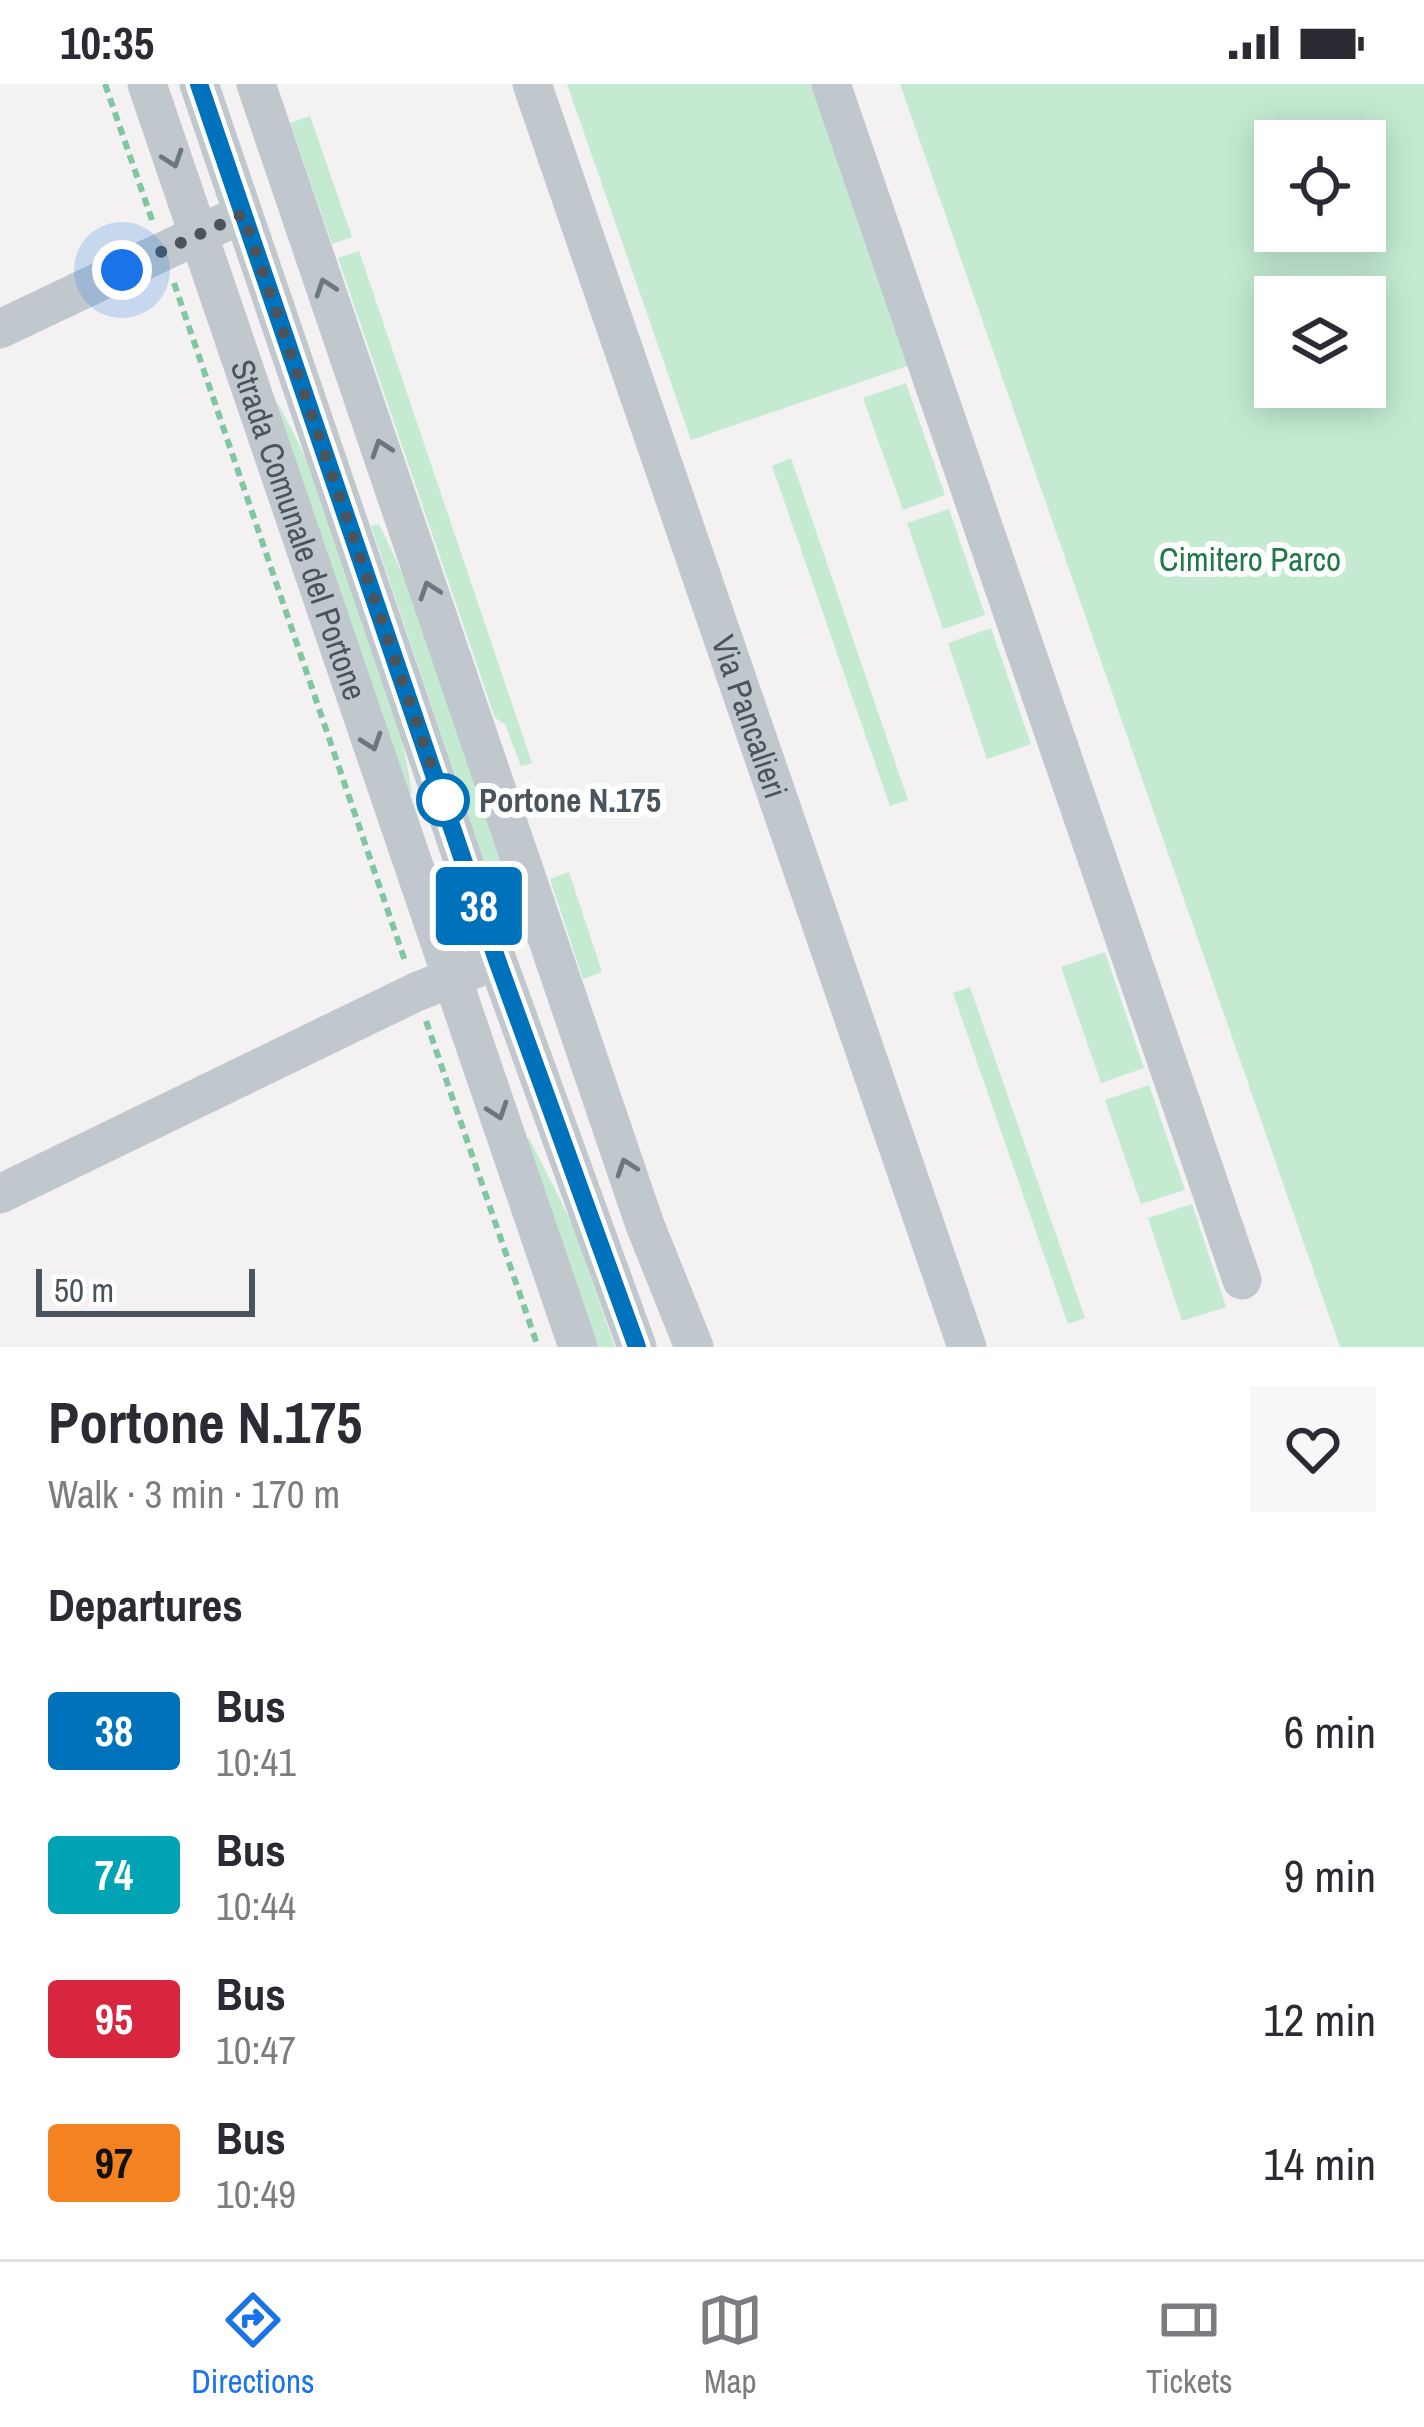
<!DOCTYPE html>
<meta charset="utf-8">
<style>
:root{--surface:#fff;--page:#f7f7f7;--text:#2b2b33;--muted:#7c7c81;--line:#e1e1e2;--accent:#1a73e8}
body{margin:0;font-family:"Archivo Narrow",sans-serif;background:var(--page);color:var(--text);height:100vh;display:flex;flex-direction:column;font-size:45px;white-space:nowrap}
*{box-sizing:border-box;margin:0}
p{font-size:39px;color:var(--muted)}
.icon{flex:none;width:66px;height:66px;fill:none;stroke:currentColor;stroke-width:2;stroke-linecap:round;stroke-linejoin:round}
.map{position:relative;height:1263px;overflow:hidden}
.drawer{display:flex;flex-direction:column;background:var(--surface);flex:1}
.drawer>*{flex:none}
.badge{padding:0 24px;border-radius:9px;font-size:42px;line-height:78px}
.tools{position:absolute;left:1254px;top:36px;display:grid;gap:24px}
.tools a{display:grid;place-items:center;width:132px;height:132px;border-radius:0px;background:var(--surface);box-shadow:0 6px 30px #0003;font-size:60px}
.scale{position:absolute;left:36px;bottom:30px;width:219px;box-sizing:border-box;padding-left:12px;border:6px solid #4a545c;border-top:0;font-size:33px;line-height:42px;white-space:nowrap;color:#4a545c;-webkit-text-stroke:9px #fff;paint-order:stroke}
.you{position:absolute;width:60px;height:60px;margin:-30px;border:9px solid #fff;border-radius:50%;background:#1a73e8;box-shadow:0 0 0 18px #1a73e833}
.map>.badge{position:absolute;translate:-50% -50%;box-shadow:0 0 0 6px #fff}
h2{padding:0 48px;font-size:45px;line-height:108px}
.round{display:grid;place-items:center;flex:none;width:126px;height:126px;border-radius:0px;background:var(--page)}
.summary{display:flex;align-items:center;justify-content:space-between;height:204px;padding:0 48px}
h1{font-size:57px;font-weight:700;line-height:90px}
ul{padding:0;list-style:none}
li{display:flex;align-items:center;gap:36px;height:144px;padding:0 48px}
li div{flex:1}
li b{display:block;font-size:45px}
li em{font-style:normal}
li .badge{min-width:132px;font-weight:700;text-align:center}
.status{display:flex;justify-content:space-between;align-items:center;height:84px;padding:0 60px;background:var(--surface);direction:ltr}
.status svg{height:33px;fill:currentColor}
.tabs{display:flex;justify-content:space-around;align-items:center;height:168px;border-top:3px solid var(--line);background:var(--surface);font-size:33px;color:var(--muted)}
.tabs a{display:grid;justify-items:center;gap:6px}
.tabs .active{color:var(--accent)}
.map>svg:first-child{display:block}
.green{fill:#c4ebd2;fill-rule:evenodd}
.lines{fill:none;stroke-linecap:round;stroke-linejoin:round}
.path{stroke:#7fc6a1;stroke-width:6;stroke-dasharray:9 6;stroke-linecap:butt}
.minor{stroke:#c0c8ce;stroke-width:39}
.oneway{stroke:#6d777e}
.line-casing{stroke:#fff;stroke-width:27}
.line{stroke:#0072bc;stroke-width:18}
.walk{stroke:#4a545c;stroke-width:12;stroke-dasharray:0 21.6}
.stop-dot{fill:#fff;stroke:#0072bc;stroke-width:6}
.labels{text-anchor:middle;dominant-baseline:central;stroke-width:12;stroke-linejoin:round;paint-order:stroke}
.street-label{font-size:33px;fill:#4a545c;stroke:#fff}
.park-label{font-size:33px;fill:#217849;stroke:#fff}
.stop-label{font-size:33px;font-weight:bold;fill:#4a545c;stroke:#fff;text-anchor:start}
</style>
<div class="status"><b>10:35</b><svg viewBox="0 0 49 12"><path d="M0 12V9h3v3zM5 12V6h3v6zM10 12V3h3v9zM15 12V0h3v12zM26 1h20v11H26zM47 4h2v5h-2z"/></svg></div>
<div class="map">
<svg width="1424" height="1263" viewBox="0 0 1424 1263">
<rect width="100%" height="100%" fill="#f3f1f1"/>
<path class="green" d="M567,0H815L913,280L691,356Z
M900,0H1424V1263H1340ZM1275,57H1365V147H1275ZM1275,213H1365V303H1275Z
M310,32L352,153L332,160L290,39Z
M359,167L532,679L521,682L505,640L495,634L338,174Z
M906,299L945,411L903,426L863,314Z
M279,321C343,442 390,574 412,709L401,713L270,324Z
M791,374L908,716L890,722L772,382Z
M949,425L985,531L943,545L907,439Z
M379,440L430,548L511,789L490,796L371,442Z
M991,544L1031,660L987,675L948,559Z
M569,788L602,888L583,895L550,795Z
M1105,868L1144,984L1101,999L1061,883Z
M970,903L1085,1234L1068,1240L953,909Z
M1149,1001L1185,1106L1141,1120L1105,1016Z
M529,1054L572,1139L615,1263H590L519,1057Z
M1192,1120L1226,1223L1182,1237L1148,1134Z"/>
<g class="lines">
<path class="path" d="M105,0L152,136
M174,199L406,880
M426,937L538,1263"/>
<g class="minor">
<path id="s1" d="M147,0L578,1263"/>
<path d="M199,0L497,876L637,1263"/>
<path d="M256,0L645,1141L694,1263"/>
<path id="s2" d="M532,0L967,1263"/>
<path d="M831,0L1242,1196"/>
<path d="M0,245L223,139"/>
<path d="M0,1110L416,908L477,884"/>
</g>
</g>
<defs><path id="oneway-chevron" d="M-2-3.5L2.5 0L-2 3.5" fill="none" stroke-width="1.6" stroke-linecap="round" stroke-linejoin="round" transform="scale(3)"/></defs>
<g class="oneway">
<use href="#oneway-chevron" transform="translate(173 75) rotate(71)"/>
<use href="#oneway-chevron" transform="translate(325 203) rotate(-109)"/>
<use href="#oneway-chevron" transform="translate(381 364) rotate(-109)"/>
<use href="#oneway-chevron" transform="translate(429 506) rotate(-109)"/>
<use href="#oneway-chevron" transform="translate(372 658) rotate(71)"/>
<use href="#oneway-chevron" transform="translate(498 1027) rotate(71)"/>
<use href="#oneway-chevron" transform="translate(626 1083) rotate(-109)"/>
</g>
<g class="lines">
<g class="line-casing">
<path id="line" d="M199,0L497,876L637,1263"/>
</g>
<use href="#line" class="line"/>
<path class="walk" d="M122,186L243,130L443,716"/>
</g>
<circle class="stop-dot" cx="443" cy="716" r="24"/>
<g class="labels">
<g class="street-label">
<text stroke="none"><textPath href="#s1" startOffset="471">Strada Comunale del Portone</textPath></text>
<text stroke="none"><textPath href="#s2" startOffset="669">Via Pancalieri</textPath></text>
</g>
<g class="park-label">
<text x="1250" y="475">Cimitero Parco</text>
</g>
<g class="stop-label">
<text x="479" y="716">Portone N.175</text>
</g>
</g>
</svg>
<div class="tools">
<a><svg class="icon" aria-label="locate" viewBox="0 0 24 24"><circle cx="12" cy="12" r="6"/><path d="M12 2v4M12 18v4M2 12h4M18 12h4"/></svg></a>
<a><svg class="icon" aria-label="layers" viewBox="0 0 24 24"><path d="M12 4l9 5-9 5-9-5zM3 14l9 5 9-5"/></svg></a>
</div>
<div class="scale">50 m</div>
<div class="you" style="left:122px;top:186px"></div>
<b class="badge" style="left:479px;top:822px;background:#0072bc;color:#fff">38</b>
</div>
<section class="drawer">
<div class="summary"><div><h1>Portone N.175</h1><p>Walk · 3 min · 170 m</p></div><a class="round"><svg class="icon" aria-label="heart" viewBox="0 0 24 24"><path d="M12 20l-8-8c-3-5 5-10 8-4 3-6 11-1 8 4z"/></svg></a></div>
<h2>Departures</h2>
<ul>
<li><span class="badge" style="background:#0072bc;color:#fff">38</span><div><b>Bus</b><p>10:41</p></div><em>6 min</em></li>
<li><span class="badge" style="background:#00a3b4;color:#fff">74</span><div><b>Bus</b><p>10:44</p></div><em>9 min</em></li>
<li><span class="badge" style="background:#d7263d;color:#fff">95</span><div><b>Bus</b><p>10:47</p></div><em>12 min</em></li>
<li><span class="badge" style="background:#f58220;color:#111">97</span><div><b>Bus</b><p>10:49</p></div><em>14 min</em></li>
</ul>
</section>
<nav class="tabs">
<a class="active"><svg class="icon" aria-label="directions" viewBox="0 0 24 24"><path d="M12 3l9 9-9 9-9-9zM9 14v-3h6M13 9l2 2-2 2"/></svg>Directions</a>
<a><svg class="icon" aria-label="map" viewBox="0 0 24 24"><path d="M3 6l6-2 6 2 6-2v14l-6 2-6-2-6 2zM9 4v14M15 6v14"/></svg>Map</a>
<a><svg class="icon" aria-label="tickets" viewBox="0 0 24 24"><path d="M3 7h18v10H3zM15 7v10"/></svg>Tickets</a>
</nav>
